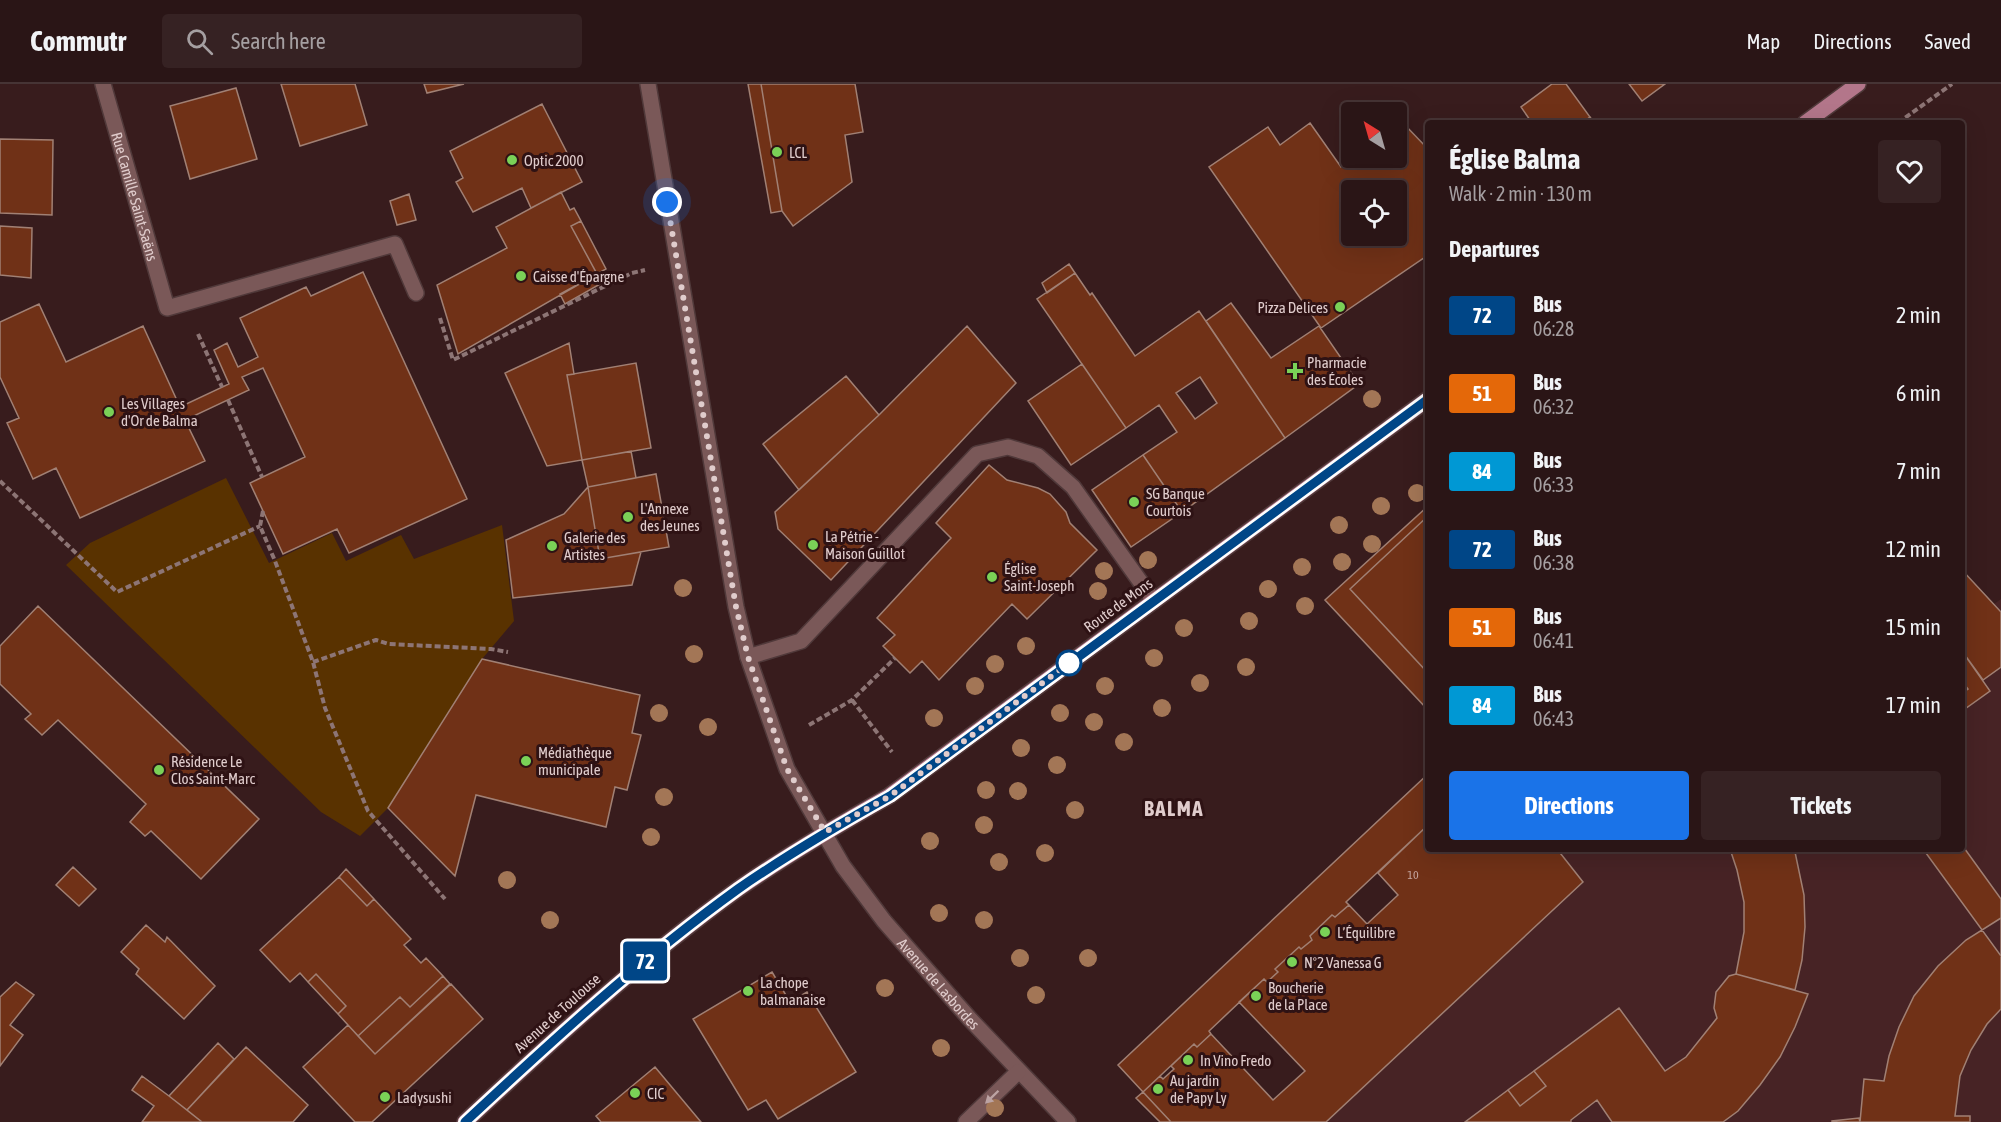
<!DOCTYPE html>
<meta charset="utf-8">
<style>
:root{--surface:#2a1516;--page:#362223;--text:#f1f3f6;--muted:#a59fa1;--line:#463435;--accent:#1a73e8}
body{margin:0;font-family:"Asap Condensed",sans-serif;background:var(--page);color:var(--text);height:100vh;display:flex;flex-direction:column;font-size:22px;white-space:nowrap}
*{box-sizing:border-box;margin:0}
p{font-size:20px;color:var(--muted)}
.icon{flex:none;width:33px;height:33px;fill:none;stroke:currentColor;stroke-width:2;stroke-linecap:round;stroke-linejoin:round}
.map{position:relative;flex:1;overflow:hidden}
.details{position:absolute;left:1425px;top:36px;width:540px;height:732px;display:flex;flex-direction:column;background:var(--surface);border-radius:6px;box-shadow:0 6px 24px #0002,0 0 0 2px var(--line)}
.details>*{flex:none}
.badge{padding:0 12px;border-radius:4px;font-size:21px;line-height:39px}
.needle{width:39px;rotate:323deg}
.fabs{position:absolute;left:1341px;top:18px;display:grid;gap:12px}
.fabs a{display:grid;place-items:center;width:66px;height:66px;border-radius:6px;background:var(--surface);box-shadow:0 6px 24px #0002,0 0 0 2px var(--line);font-size:30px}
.you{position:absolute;width:30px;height:30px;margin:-15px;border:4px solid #fff;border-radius:50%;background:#1a73e8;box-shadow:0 0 0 9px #1a73e833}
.map>.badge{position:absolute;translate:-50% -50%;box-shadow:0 0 0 3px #fff}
h2{padding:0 24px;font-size:22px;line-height:54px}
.round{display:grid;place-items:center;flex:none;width:63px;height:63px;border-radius:6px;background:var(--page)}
.overview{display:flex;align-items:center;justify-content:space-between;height:102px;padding:0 24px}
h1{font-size:28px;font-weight:700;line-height:45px}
.primary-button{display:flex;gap:12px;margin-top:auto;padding:12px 24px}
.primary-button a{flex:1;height:69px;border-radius:6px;background:var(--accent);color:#fff;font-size:24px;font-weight:700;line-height:69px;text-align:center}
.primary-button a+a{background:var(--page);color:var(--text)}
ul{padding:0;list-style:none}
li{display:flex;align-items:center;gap:18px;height:78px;padding:0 24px}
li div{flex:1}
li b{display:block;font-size:22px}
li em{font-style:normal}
li .badge{min-width:66px;font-weight:700;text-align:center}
header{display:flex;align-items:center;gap:36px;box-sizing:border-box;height:84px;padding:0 30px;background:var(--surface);border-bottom:2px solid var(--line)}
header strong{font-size:28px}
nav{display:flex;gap:33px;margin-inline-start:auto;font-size:21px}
.search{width:420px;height:54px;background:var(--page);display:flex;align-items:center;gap:15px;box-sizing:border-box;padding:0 21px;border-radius:6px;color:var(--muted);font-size:22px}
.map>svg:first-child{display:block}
.built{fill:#472325}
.green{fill:#593200}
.building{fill:#703117;stroke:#a18074;stroke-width:1.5;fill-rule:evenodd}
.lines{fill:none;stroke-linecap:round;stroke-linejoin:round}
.minor-casing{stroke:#50393a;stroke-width:18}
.major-casing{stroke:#50393a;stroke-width:18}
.path{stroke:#8d7575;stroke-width:4;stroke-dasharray:6 3;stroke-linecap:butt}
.minor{stroke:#7a5858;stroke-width:15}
.major{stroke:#b3768a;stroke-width:15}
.tree{fill:#a37656}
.oneway{fill:#bca3a3}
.line-casing{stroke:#fff;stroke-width:14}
.line{stroke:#004687;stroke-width:9}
.walk{stroke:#e0cccc;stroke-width:6;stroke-dasharray:0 10.8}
.poi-dot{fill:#7ad157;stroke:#2e1214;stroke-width:2}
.stop-dot{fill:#fff;stroke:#004687;stroke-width:3}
.labels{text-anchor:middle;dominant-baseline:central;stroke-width:6;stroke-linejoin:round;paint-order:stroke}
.number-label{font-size:12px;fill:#c4a59f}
.poi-label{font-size:15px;fill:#e0cccc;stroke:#2e1214;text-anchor:start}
.street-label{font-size:15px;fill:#e0cccc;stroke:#2e1214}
.district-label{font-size:21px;font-weight:bold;letter-spacing:1.5px;fill:#e0cccc;stroke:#2e1214}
</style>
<header>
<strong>Commutr</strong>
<div class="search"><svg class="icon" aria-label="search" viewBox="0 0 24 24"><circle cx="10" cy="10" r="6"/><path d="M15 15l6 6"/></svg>Search here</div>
<nav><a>Map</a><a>Directions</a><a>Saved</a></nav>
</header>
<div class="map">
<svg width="2001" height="1038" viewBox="0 0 2001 1038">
<rect width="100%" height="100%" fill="#381c1d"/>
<path class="built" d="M2001,515V1038H1326L1583,798L1557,765H1962V543Z"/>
<path class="green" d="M226,394L269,479L332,449L346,477L401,451L414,475L502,441L514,537L482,575L388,724L360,752L321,728L66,481L90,459Z"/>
<path class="building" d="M281,0H355L367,41L300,62Z
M424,0H464L427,9Z
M748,0H761L782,127L771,129Z
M761,0H855L863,48L845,51L852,98L793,142L782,127Z
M1552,0H1566L1590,33L1582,39H1532L1521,23Z
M1629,0H1665L1642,17Z
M236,4L257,75L190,95L170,22Z
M542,20L582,98L531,124L522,104L473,128L456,98L463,94L450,67Z
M1590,33L1594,39H1582Z
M1310,39L1341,83L1355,74H1396V44L1403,39L1428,65V171L1321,244L1209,83L1268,43L1280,61ZM1352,106H1396V152H1352Z
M0,55L53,56L52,131L0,129Z
M561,108L570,126L574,124L581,137L571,142L597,190L458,270L437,201L507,164L496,143Z
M409,110L416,136L397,141L390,117Z
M581,137L606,185L597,190L571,142Z
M0,142L32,144L31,194L0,191Z
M1069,180L1075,189L1047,209L1042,199Z
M363,188L467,415L349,469L337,445L283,470L250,399L305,373L263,284L242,293L249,306L185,336L205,377L80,434L56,384L33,395L7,339L19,334L0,293V238L39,220L66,278L143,242L180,323L229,300L214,266L227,259L238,283L258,273L240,234L306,203L311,212Z
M1075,189L1090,211L1092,209L1135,272L1199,227L1285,354L1182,428L1143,371L1177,348L1159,321L1126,344L1037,215ZM1200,293L1217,319L1195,335L1176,309Z
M597,190L602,199L565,220L560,210Z
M1231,219L1271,274L1319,242L1359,300L1285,354L1206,237Z
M967,242L1016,299L831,496L778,445L775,428L879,331Z
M569,259L574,290L567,291L582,376L547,382L505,289Z
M636,279L651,364L582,376L567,291Z
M1082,280L1126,344L1071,381L1028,317Z
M846,292L879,331L799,406L763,360Z
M631,367L636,394L588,403L582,376Z
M1143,371L1182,428L1131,463L1092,406Z
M989,381L1007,396L1038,404L1050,410L1066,428L1070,439L1097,466L1027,535L1012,520L939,596L922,577L910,589L883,562L895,551L877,534L951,454L936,439Z
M656,390L669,463L600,475L588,403Z
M588,403L600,475L641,468L632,501L513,514L506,456L564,430Z
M1428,422V432L1350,505L1428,589V626L1325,516Z
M1428,432V589L1350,505Z
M1962,486L2001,528V583L1983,596L1962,567Z
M38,522L259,735L201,795L151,747L145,752L130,738L146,720L58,636L42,651L25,635L31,630L0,600V562Z
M1962,567L1990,607L1962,627V609L1968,605L1962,597Z
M482,575L640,611L632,649L641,651L627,706L615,703L606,743L476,711L455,792L388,724Z
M1962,597L1968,605L1962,609Z
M1428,690V741L1346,818L1349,821L1335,833L1332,831L1310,852L1312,856L1301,865L1299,863L1275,885L1278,888L1267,898L1264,895L1209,947L1211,950L1197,963L1194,960L1143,1008L1118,981Z
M1428,741V765H1557L1583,798L1326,1038H1171L1143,1008L1160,992L1163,995L1174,985L1171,982L1194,960L1197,963L1211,950L1273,1016L1305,987L1239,918L1264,895L1267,898L1278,888L1275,885L1299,863L1301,865L1312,856L1310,852L1332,831L1335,833L1349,821L1367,840L1398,811L1378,789Z
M1962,761L2001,815V872L1923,765H1962Z
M1730,765H1800L1795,768L1804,811L1805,843L1802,876L1795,906L1736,890L1744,848V818L1737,786Z
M73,783L96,805L79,822L56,801Z
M346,785L374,815L367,822L339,793Z
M339,793L367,822L374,815L411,855L404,861L421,879L426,874L443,892L410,923L400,913L358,952L338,930L346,922L316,890L308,898L300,889L290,898L260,866Z
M2001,834V925L1987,940L1971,966L1960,992L1955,1032H1970V1038H1860L1864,995L1884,997L1889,972L1899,943L1914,912L1938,882L1966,856Z
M146,841L165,858L167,853L215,902L184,935L136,890L139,885L121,868Z
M772,888L790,918L807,908L856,988L778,1035L766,1016L748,1026L693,935Z
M316,890L346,922L338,930L308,898Z
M1736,890L1808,910L1795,943L1780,973L1760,1001L1738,1027L1723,1038H1612L1597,1016L1571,1036V1038H1465L1508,1006L1520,1022L1546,1002L1534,987L1619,924L1665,987L1686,973L1717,934L1714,924L1716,908L1729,892Z
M443,892L450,900L375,970L358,952L400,913L410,923Z
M16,898L34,911L10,941L23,951L0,982V913Z
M451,900L483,935L372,1038H355L303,983L348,941L375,970Z
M218,959L234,975L187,1026L169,1012Z
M246,963L308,1021L293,1038H202L187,1026Z
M655,983L701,1038H601L596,1032Z
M1534,987L1546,1002L1520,1022L1508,1006Z
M142,992L169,1012L202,1038H142L154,1022L132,1006Z
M1143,1008L1171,1038H1160L1136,1014Z
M1859,1034L1860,1038H1832V1037Z"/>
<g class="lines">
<g class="minor-casing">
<g id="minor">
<path id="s1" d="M103,0L167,224L395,160L416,209"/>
<path id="s2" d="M648,0L736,523L748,573L787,685L843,782L884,837L969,934L1068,1038"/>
<path d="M748,573L801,557L977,370L1008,363L1038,372L1073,403L1154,517"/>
<path d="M966,1038L1018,988"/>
</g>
</g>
<g class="major-casing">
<path id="major" d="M1805,39L1858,0
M465,1038C553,956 641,875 738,805C787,771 838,741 889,712L1428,315"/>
</g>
<path class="path" d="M1898,39L1952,0
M440,234L453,276L632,189L645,186
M198,250L222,303
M228,316L262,393
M0,397L117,508L260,442
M263,427L260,442L275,477L313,578L325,624L368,727L445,815
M313,578L376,556L389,560L491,565L508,568
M852,616L892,668
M809,641L852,616L895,574"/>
<use href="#minor" class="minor"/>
<use href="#major" class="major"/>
</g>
<g class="tree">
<circle cx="1372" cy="315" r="9"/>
<circle cx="1417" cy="409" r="9"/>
<circle cx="1381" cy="422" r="9"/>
<circle cx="1339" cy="441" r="9"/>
<circle cx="1372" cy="460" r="9"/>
<circle cx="1148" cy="476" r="9"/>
<circle cx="1342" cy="478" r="9"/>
<circle cx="1302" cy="483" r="9"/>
<circle cx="1104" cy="487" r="9"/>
<circle cx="683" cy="504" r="9"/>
<circle cx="1268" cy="505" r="9"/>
<circle cx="1098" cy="507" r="9"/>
<circle cx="1305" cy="522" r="9"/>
<circle cx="1249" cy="537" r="9"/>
<circle cx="1184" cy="544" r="9"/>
<circle cx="1026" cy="562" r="9"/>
<circle cx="694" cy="570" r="9"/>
<circle cx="1154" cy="574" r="9"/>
<circle cx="995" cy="580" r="9"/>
<circle cx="1246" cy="583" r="9"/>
<circle cx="1200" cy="599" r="9"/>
<circle cx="975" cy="602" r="9"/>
<circle cx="1105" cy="602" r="9"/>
<circle cx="1162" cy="624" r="9"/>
<circle cx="659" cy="629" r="9"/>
<circle cx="1060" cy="629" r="9"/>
<circle cx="934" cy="634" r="9"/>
<circle cx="1094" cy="638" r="9"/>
<circle cx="708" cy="643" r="9"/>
<circle cx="1124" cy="658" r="9"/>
<circle cx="1021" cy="664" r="9"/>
<circle cx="1057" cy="681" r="9"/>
<circle cx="986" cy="706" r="9"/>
<circle cx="1018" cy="707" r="9"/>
<circle cx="664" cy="713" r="9"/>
<circle cx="1075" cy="726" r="9"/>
<circle cx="984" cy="741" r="9"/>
<circle cx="651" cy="753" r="9"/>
<circle cx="930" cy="757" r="9"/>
<circle cx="1045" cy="769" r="9"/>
<circle cx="999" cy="778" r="9"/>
<circle cx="507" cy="796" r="9"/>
<circle cx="939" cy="829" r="9"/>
<circle cx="550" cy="836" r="9"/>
<circle cx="984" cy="836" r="9"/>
<circle cx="1020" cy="874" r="9"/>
<circle cx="1088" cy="874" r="9"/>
<circle cx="885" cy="904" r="9"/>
<circle cx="1036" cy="911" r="9"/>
<circle cx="941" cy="964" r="9"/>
<circle cx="995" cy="1024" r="9"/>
</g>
<defs><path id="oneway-solid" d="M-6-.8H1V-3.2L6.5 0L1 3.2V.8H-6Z" transform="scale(1.5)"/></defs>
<use class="oneway" href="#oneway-solid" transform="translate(992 1013) rotate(136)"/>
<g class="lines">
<g class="line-casing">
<path id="line" d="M465,1038C553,956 641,875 738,805C787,771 838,741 890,712L1428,315"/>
</g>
<use href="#line" class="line"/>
<path class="walk" d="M667,118L736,523L748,573L787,685L825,748L890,712L1076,574L1069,579"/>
</g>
<g class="poi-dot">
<circle cx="777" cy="68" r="6"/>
<circle cx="512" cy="76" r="6"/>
<circle cx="521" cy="192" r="6"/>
<circle cx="1340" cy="223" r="6"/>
<path d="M1292 278h6v6h6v6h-6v6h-6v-6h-6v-6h6z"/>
<circle cx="109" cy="328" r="6"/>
<circle cx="1134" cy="418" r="6"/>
<circle cx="628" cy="433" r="6"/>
<circle cx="813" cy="461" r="6"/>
<circle cx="552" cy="462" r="6"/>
<circle cx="992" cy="493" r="6"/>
<circle cx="526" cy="677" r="6"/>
<circle cx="159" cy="686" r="6"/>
<circle cx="1325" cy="848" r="6"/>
<circle cx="1292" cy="878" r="6"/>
<circle cx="748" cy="907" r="6"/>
<circle cx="1256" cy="912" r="6"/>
<circle cx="1188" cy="976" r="6"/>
<circle cx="1158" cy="1005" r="6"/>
<circle cx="635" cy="1009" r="6"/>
<circle cx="385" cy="1013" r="6"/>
</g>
<circle class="stop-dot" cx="1069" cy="579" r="12"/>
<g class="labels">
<g class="number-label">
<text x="1413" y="791">10</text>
</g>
<g class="poi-label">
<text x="789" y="68">LCL</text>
<text x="524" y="76">Optic 2000</text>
<text x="533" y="192">Caisse d'Épargne</text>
<text x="1328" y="223" text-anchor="end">Pizza Delices</text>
<text x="1307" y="278">Pharmacie<tspan x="1307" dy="17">des Écoles</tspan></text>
<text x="121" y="319">Les Villages<tspan x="121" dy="17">d'Or de Balma</tspan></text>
<text x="1146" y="409">SG Banque<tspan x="1146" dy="17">Courtois</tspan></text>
<text x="640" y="424">L'Annexe<tspan x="640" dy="17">des Jeunes</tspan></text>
<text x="825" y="452">La Pétrie -<tspan x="825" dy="17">Maison Guillot</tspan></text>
<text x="564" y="453">Galerie des<tspan x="564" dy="17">Artistes</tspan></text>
<text x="1004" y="484">Église<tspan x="1004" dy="17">Saint-Joseph</tspan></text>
<text x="538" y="668">Médiathèque<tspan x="538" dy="17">municipale</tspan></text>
<text x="171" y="677">Résidence Le<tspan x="171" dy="17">Clos Saint-Marc</tspan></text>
<text x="1337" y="848">L’Équilibre</text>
<text x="1304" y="878">N°2 Vanessa G</text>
<text x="760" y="898">La chope<tspan x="760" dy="17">balmanaise</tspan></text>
<text x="1268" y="903">Boucherie<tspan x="1268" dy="17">de la Place</tspan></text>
<text x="1200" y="976">In Vino Fredo</text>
<text x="1170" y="996">Au jardin<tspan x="1170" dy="17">de Papy Ly</tspan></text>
<text x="647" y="1009">CIC</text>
<text x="397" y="1013">Ladysushi</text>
</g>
<g class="street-label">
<text stroke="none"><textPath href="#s1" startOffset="117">Rue Camille Saint-Saëns</textPath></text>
<text transform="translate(1118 521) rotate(-36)">Route de Mons</text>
<text stroke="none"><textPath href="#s2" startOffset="964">Avenue de Lasbordes</textPath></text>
<text transform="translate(557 929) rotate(-42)">Avenue de Toulouse</text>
</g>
<g class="district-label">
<text x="1174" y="724">BALMA</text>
</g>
</g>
</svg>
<div class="fabs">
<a><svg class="needle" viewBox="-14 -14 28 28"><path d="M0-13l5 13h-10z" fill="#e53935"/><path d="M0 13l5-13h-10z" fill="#a59fa1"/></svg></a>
<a><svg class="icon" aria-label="locate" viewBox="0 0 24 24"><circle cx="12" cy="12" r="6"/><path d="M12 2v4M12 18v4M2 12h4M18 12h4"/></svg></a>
</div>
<div class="you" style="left:667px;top:118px"></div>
<b class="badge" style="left:645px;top:877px;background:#004687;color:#fff">72</b>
<section class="details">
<div class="overview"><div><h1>Église Balma</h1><p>Walk · 2 min · 130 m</p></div><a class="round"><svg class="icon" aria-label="heart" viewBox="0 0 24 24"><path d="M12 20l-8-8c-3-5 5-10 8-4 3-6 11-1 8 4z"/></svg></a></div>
<h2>Departures</h2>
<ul>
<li><span class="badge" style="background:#004687;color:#fff">72</span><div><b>Bus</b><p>06:28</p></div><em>2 min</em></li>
<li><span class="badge" style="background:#e46809;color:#fff">51</span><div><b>Bus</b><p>06:32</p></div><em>6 min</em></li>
<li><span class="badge" style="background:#0098d4;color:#fff">84</span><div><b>Bus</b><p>06:33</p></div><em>7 min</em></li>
<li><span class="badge" style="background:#004687;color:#fff">72</span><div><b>Bus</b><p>06:38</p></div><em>12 min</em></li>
<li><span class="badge" style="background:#e46809;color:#fff">51</span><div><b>Bus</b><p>06:41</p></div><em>15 min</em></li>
<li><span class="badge" style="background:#0098d4;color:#fff">84</span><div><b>Bus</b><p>06:43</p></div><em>17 min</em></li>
</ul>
<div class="primary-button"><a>Directions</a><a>Tickets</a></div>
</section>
</div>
